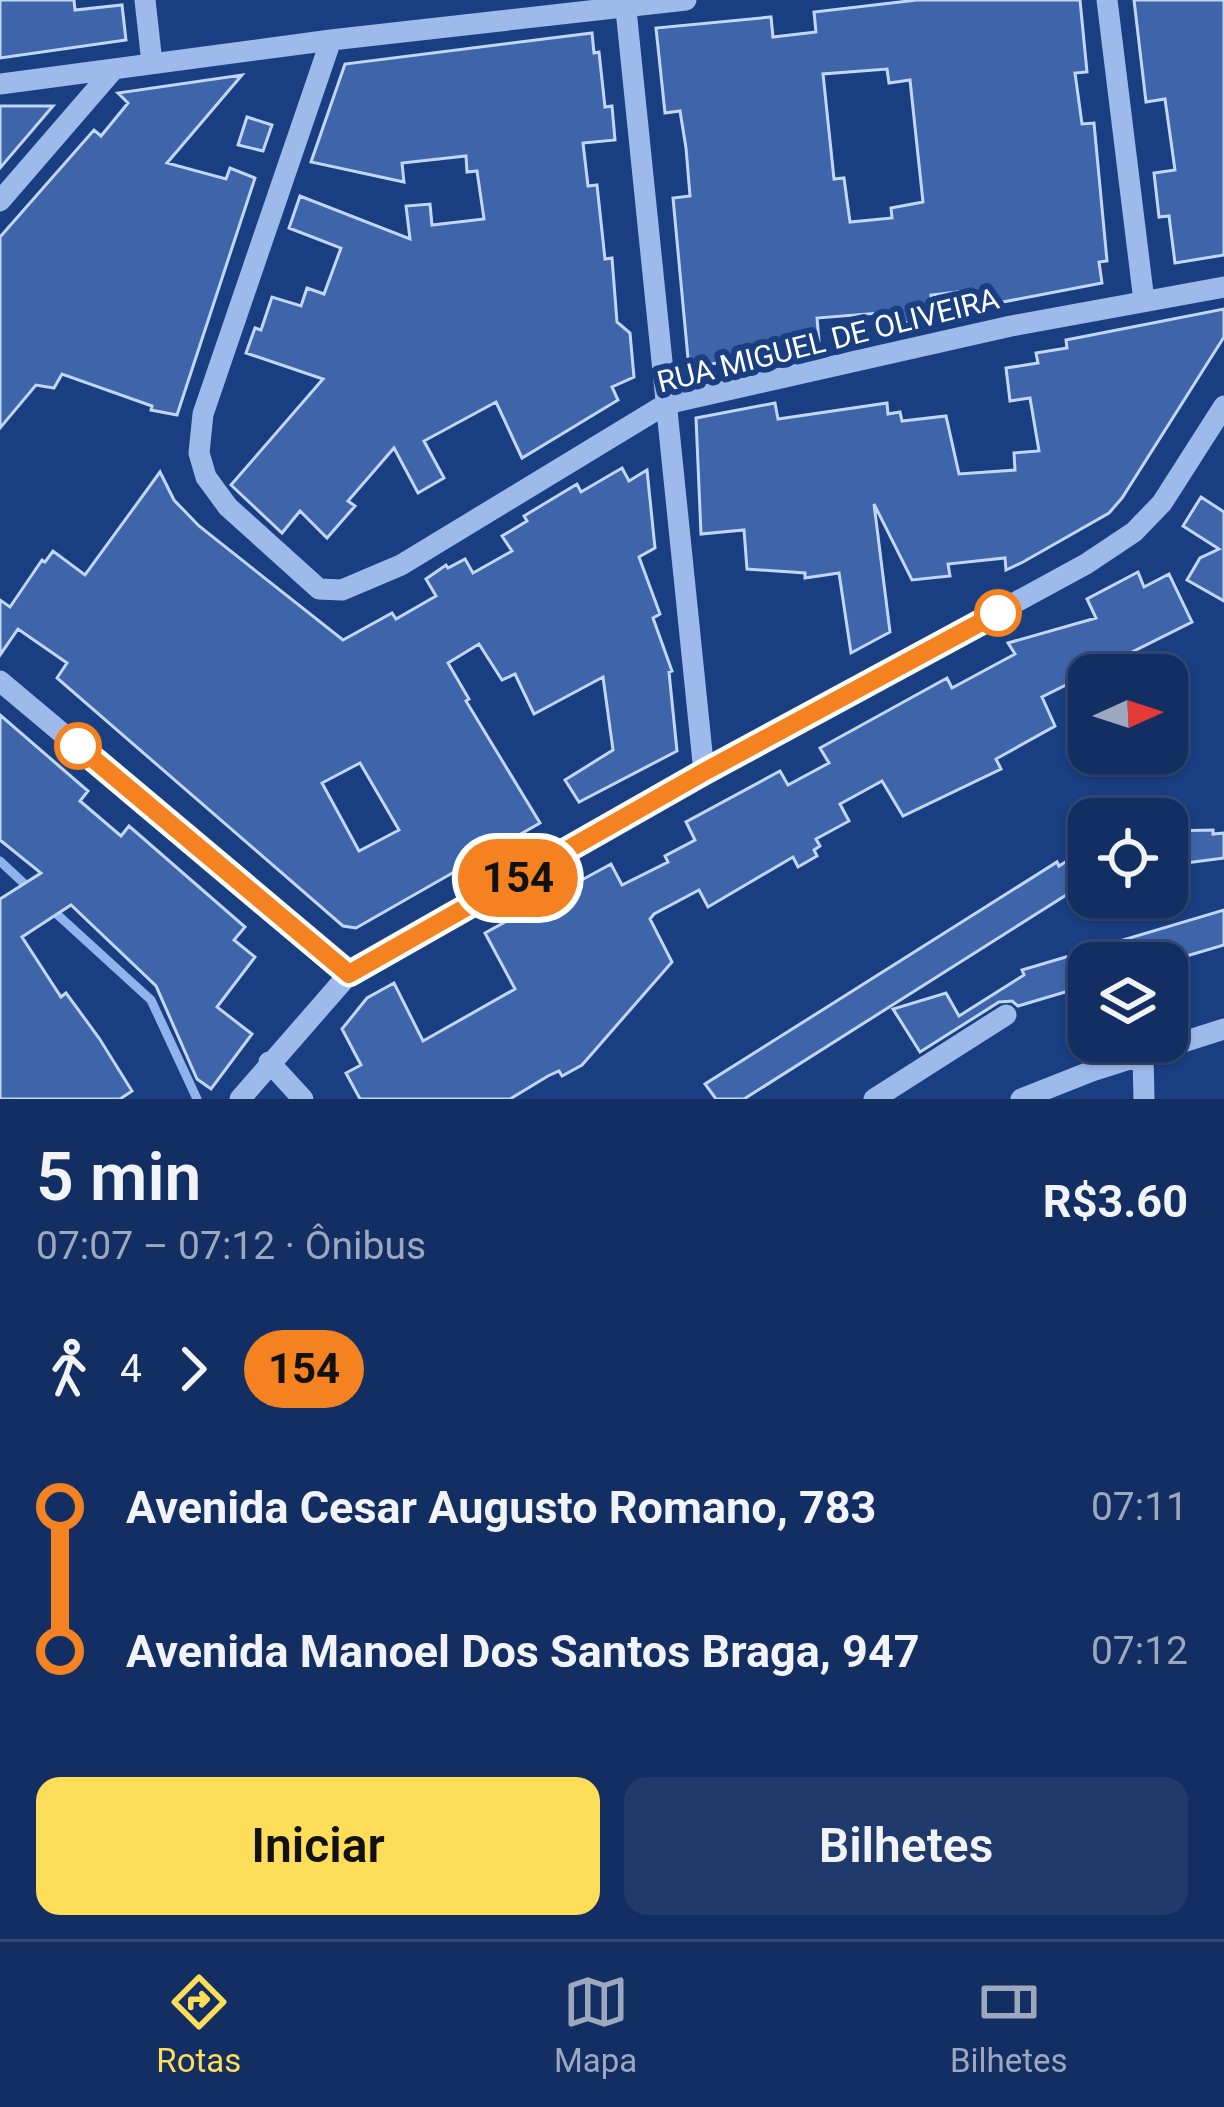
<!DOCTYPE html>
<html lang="pt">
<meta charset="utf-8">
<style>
:root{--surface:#132e62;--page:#203a6b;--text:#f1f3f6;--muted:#9da8be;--line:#324a77;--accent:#fedd58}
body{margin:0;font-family:Roboto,sans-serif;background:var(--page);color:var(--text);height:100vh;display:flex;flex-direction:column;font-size:45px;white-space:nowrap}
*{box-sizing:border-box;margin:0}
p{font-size:39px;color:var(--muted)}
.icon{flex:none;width:66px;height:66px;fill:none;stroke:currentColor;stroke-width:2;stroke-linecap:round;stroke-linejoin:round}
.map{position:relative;height:1099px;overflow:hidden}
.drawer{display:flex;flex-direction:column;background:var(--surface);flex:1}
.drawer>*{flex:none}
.badge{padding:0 24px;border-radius:39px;font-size:42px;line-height:78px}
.needle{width:78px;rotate:87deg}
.buttons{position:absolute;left:1068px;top:654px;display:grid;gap:24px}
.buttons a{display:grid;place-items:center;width:120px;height:120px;border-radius:24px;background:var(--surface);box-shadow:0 3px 9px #0004,0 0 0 3px var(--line);font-size:60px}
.map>.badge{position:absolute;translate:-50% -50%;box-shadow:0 0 0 6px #fff}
.legs{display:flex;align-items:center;gap:18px;height:132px;padding:0 36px;font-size:39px}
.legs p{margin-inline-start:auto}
.overview{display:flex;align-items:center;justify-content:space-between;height:204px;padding:0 36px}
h1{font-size:66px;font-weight:600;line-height:90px}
.primary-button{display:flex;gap:24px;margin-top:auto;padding:24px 36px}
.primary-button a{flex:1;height:138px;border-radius:24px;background:var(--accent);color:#111;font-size:48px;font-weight:600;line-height:138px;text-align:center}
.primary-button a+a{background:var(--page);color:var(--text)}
ul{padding:0 36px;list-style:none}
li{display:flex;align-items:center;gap:42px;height:144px;font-size:45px}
li i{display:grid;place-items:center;width:18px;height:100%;margin:0 15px;background:currentColor}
li i::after{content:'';width:30px;height:30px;margin:-15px;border:9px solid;border-radius:50%;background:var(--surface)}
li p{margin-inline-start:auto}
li:first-child i{background:linear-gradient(#0000 50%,currentColor 0)}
li:last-child i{background:linear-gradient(currentColor 50%,#0000 0)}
.tab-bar{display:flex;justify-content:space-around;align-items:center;height:168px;border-top:3px solid var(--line);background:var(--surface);font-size:33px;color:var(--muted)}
.tab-bar a{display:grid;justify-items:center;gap:6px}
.tab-bar .active{color:var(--accent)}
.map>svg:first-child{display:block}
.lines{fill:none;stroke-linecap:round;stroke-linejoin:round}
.stream{stroke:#90b3ee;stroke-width:9}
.building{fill:#3e64aa;stroke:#c2d6f8;stroke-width:3;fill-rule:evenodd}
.minor{stroke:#9dbaeb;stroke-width:21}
.line-1-casing{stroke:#fff;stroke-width:27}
.line-1{stroke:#f58220;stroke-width:18}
.stop-1-dot{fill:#fff;stroke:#f58220;stroke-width:6}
.labels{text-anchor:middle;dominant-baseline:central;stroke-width:12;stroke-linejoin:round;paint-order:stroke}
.street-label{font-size:30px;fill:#fff;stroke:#193e82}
</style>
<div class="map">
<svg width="1224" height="1099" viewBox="0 0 1224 1099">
<rect width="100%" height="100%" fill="#193e82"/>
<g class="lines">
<path class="stream" d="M0,861L31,890
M48,906L151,1000L197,1099"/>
</g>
<path class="building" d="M0,0H74L75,10L122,5L126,40L0,58Z
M917,0H1080L1087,72L1075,73L1082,124L1094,123L1107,261L1099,262L1102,283L977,307L975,290L931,295L933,317L892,326L891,312L817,318L819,341L689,369L673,198L690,196L686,148L680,111L665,113L656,28L771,17L773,37L816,32L814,12ZM887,69L889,83L910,80L923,202L891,208L892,218L850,222L844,178L834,179L823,74Z
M1134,0H1224V255L1175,263L1169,216L1159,217L1154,173L1175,170L1165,99L1146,102Z
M592,33L594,53L599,52L605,107L612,106L615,140L583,143L588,186L597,185L605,259L612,258L617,322L630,333L634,377L612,387L618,400L522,458L496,402L424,441L444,478L418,493L394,448L348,501L355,506L327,538L300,511L282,533L231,485L323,379L246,353L255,328L261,330L272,297L301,306L307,288L324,294L341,248L289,228L300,196L410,239L406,206L430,204L432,225L484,219L477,171L467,172L466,156L402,163L404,182L311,162L345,64Z
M242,75L167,163L226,179L230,168L255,178L177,415L151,410L152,406L62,374L54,388L36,385L0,428V237L94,130L101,136L128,103L118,93Z
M0,106H53L0,168Z
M247,117L272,125L263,151L238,145Z
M1224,309V337L1122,498L1109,513L1023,562L1006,570L1005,558L948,564L950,576L912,580L874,504L890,632L851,653L839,573L805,578V573L747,569L744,530L701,534L696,418L775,403L778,419L887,403L888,414L900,412L902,421L946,416L959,474L1015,470L1014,453L1039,451L1030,398L1010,401L1006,368L1038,363L1036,353L1067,348L1066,340Z
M622,468L629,481L647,470L655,548L639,557L660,614L653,618L672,671L669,672L677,751L579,802L565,780L613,750L603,677L534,714L515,674L502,680L479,644L448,663L469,699L466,701L540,823L356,928L343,926L57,678L67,663L18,629L0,655V600L10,607L42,560L45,562L53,551L85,575L160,472L174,500L199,526L343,640L392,613L396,619L436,596L426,579L446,565L448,568L465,559L473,573L512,551L502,536L527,521L524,516L577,484L581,492ZM360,763L399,830L359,851L322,783Z
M1201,497L1224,512V601L1187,580L1200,558L1219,549L1183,526Z
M1138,572L1144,587L1169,574L1192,622L1042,697L1055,726L996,759L1001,769L903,816L882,781L840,804L849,821L816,839L820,846L814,850L817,856L798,867L793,857L708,907L699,890L654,914L650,919L672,962L582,1065L562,1076L559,1071L548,1076L510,1099H360L346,1073L361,1065L342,1029L367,998L394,983L423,1041L515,989L485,933L611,864L622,885L668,862L665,856L695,840L686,822L780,771L788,785L829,763L820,748L947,678L952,688L1015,654L1008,643L1096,618L1087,599Z
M0,715L88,791L80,801L121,836L129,826L245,927L234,940L255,957L217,1007L252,1034L211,1089L197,1079L156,986L71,905L22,937L61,997L66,993L99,1038L132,1091L120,1099H0V899L41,873L0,840Z
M1213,830V834L1224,833V858L1178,864V854H1167V831Z
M1070,859L1083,880L1072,887L1074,890L744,1099H716L705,1084L1057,862L1059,866Z
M1224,910V945L1163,963H1089V985L1018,1006L1012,1001L999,1002L920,1052L893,1009L946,993L959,1016L1024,975L1022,970Z"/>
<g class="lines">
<path class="minor" d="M145,0L152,63
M625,0L704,772
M1107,0L1144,301
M331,40L203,414L199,453L206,477L228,507L319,589L342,590L401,565L666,404L1011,326L1224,287
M0,84L331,40L686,0
M0,201L114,69
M0,681L349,974
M1143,1056L1144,1099
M269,1062L303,1099
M240,1099L349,974L704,772L1086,564L1134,532L1162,503L1224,406
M874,1099L1006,1015
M1021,1099L1092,1071L1224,1029"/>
</g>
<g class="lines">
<g class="line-1-casing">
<path id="line-1" d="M78,746L349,974L704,772L998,613"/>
</g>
<use href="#line-1" class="line-1"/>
</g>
<g class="stop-1-dot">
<circle cx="998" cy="613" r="21"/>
<circle cx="78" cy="746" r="21"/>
</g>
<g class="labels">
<g class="street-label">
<text transform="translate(828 340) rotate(-14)">RUA MIGUEL DE OLIVEIRA</text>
</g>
</g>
</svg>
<div class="buttons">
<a><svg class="needle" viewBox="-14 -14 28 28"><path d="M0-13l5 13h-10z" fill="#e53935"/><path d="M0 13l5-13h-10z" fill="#9da8be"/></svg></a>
<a><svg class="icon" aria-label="locate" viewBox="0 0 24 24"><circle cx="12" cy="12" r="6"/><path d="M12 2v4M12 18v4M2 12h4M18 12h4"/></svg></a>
<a><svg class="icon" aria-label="layers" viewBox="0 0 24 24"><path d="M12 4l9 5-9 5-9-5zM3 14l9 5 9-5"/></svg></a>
</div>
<b class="badge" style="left:518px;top:878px;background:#f58220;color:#111">154</b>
</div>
<section class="drawer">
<div class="overview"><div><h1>5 min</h1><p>07:07 – 07:12 · Ônibus</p></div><b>R$3.60</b></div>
<div class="legs"><svg class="icon" aria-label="walk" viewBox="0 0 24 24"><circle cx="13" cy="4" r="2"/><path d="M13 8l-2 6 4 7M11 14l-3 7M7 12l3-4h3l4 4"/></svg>4<svg class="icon" aria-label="forward" viewBox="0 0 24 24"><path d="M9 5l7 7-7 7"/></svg><b class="badge" style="background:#f58220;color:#111">154</b></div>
<ul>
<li><i style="color:#f58220"></i><b>Avenida Cesar Augusto Romano, 783</b><p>07:11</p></li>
<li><i style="color:#f58220"></i><b>Avenida Manoel Dos Santos Braga, 947</b><p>07:12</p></li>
</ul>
<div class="primary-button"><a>Iniciar</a><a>Bilhetes</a></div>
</section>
<nav class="tab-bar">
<a class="active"><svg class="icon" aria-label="directions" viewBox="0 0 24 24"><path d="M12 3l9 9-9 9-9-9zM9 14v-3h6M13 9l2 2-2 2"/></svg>Rotas</a>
<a><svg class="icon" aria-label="map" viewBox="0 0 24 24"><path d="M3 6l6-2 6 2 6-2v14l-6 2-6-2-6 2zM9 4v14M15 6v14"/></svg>Mapa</a>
<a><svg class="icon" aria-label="tickets" viewBox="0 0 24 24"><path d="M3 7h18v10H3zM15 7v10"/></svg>Bilhetes</a>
</nav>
